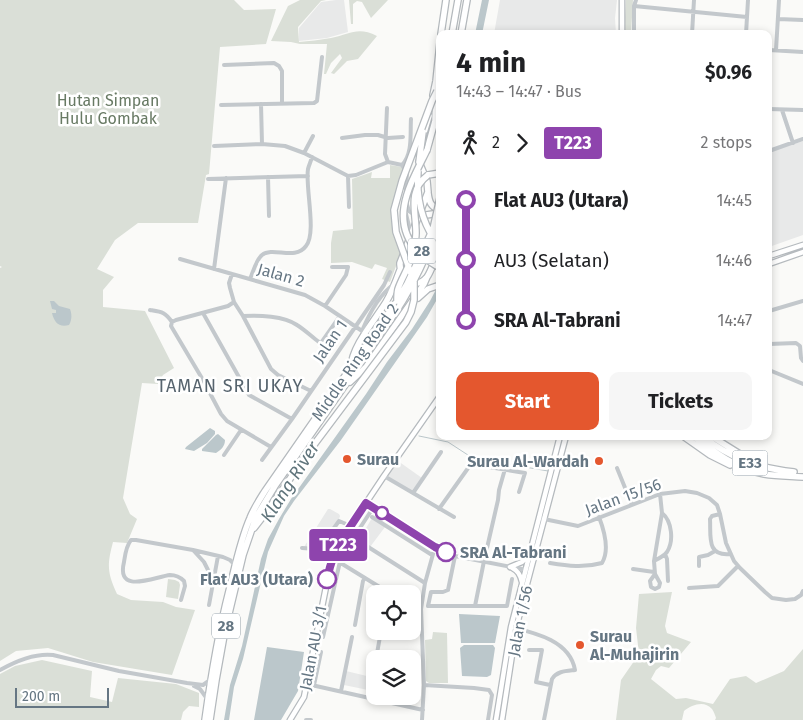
<!DOCTYPE html>
<meta charset="utf-8">
<style>
:root{--surface:#fff;--page:#f6f6f6;--text:#202124;--muted:#757577;--accent:#e4572e}
body{margin:0;font-family:"Fira Sans",sans-serif;background:var(--page);color:var(--text);height:100vh;display:flex;flex-direction:column;font-size:19px;white-space:nowrap}
*{box-sizing:border-box;margin:0}
p{font-size:16px;color:var(--muted)}
.icon{flex:none;width:28px;height:28px;fill:none;stroke:currentColor;stroke-width:2;stroke-linecap:round;stroke-linejoin:round}
.map{position:relative;flex:1;overflow:hidden}
.sheet{position:absolute;left:436px;top:30px;width:336px;height:410px;display:flex;flex-direction:column;background:var(--surface);border-radius:10px;box-shadow:0 2px 8px #0003}
.sheet>*{flex:none}
.badge{padding:0 10px;border-radius:4px;font-size:18px;line-height:32px}
.fabs{position:absolute;left:366px;top:585px;display:grid;gap:10px}
.fabs a{display:grid;place-items:center;width:55px;height:55px;border-radius:10px;background:var(--surface);box-shadow:0 2px 8px #0003;font-size:25px}
.scale{position:absolute;left:15px;bottom:12px;width:94px;box-sizing:border-box;padding-left:5px;border:2px solid #657683;border-top:0;font-size:14px;line-height:18px;white-space:nowrap;color:#657683;-webkit-text-stroke:4px #fff;paint-order:stroke}
.map>.badge{position:absolute;translate:-50% -50%;box-shadow:0 0 0 2px #fff}
.legs{display:flex;align-items:center;gap:8px;height:55px;padding:0 20px;font-size:16px}
.legs p{margin-inline-start:auto}
.headline{display:flex;align-items:center;justify-content:space-between;height:85px;padding:0 20px}
h1{font-size:28px;font-weight:700;line-height:38px}
.button{display:flex;gap:10px;margin-top:auto;padding:10px 20px}
.button a{flex:1;height:58px;border-radius:10px;background:var(--accent);color:#fff;font-size:20px;font-weight:700;line-height:58px;text-align:center}
.button a+a{background:var(--page);color:var(--text)}
ul{padding:0 20px;list-style:none}
li{display:flex;align-items:center;gap:18px;height:60px;font-size:19px}
li i{display:grid;place-items:center;width:8px;height:100%;margin:0 6px;background:currentColor}
li i::after{content:'';width:12px;height:12px;margin:-6px;border:4px solid;border-radius:50%;background:var(--surface)}
li p{margin-inline-start:auto}
li:first-child i{background:linear-gradient(#0000 50%,currentColor 0)}
li:last-child i{background:linear-gradient(currentColor 50%,#0000 0)}
.map>svg:first-child{display:block}
.built{fill:#e8e9e9}
.green{fill:#dadfd7}
.water{fill:#bbc7cb}
.lines{fill:none;stroke-linecap:round;stroke-linejoin:round}
.stream{stroke:#bbc7cb;stroke-width:1}
.major-casing{stroke:#b5babe;stroke-width:7}
.highway-casing{stroke:#b4b9bd;stroke-width:8}
.minor{stroke:#c3c8cc;stroke-width:4}
.major{stroke:#fff;stroke-width:4.5}
.highway{stroke:#fff;stroke-width:5.5}
.highway-bridge-casing{stroke:#b4b9bd;stroke-width:8;stroke-linecap:butt}
.highway-bridge{stroke:#fff;stroke-width:5.5}
.line-1-casing{stroke:#fff;stroke-width:11}
.line-1{stroke:#8e44ad;stroke-width:8}
.poi-dot{fill:#e4572e;stroke:#fff;stroke-width:2}
.stop-1-dot{fill:#fff;stroke:#8e44ad;stroke-width:2.5}
.labels{text-anchor:middle;dominant-baseline:central;stroke-width:5;stroke-linejoin:round;paint-order:stroke}
.shield{fill:#fff;stroke:#939fa8;stroke-width:1}
.shield-label{font-size:15px;font-weight:bold;fill:#657683}
.park-label{font-size:16px;fill:#687a64;stroke:#fff}
.street-label{font-size:16px;fill:#657683;stroke:#fff}
.poi-label{font-size:16px;font-weight:bold;fill:#657683;stroke:#fff;text-anchor:start}
.stop-label{font-size:16px;font-weight:bold;fill:#657683;stroke:#fff;text-anchor:start}
.neighbourhood-label{font-size:18px;letter-spacing:1px;fill:#57646e;stroke:#fff}
.water-label{font-size:18px;font-style:italic;fill:#60757c;stroke:#fff}
</style>
<div class="map">
<svg width="803" height="720" viewBox="0 0 803 720">
<rect width="100%" height="100%" fill="#fafaf8"/>
<path class="built" d="M336,0H344L348,32L327,38L299,41V28L321,2Z
M500,0H617L615,18L616,34H494Z
M803,141V235L769,247V152Z
M398,461L422,478L412,491L387,476Z
M328,509H330L339,514L340,516L338,522L317,548L304,547Z
M372,518L385,527L370,547L359,540Z
M346,671L371,677L368,690L344,685Z"/>
<path class="green" d="M0,0H234L244,10L276,9L266,44L220,47L209,174L206,175L198,223H138L115,240L97,269L114,277L103,290V307L145,311L174,368L163,375L158,384L142,383L123,498L130,514L137,519L127,543L113,542C107,565 107,572 117,594L131,600L163,602L176,607L195,610L172,675L93,662L48,648L16,651L0,661V268L2,267L0,266Z
M300,0H326L321,1L298,27L299,42C309,41 320,40 331,38C350,34 358,26 377,36L358,59L347,61L334,74L331,73L342,58L340,54L331,63L326,74H324L327,44H300L291,42L271,41L288,6Z
M349,0H388L371,18L362,2L357,1L353,4V24H351Z
M626,0H633L631,34H624Z
M390,165L402,167L404,173L392,214L401,253L390,282L382,279L387,268L375,264L372,269L352,262L331,263V243L333,231L353,229L352,179L372,172L371,178H390Z
M168,579L175,580L179,582L180,585L178,599L166,597Z
M672,592L665,626L667,633L691,642L669,668L661,666L656,670L651,679L676,699L686,698L713,704L730,679L746,676L756,683L784,671L803,649V720H715L716,718C715,715 714,712 712,709C704,700 692,705 684,711L682,720H616L621,680L639,654L636,628L639,594Z
M433,632L447,633L448,683H429L426,681L425,640L432,639Z
M42,660L92,671L90,697L112,702L118,678L176,684L199,693V707L189,706L183,712L181,720H0V674L15,666Z"/>
<path class="water" d="M482,0H489L482,34H475Z
M440,282V294L427,317L341,440L294,501L284,516L268,552L243,659L234,687L229,720H224L230,685L242,646L261,559L268,539L279,519L291,499L366,394L387,362L412,329L430,301Z
M50,301H54L59,306L70,309C72,314 72,320 69,325C59,328 54,322 52,313H56V310L52,309Z
M210,428L215,431V434L207,443L194,451L185,449L186,447Z
M218,434L225,440C225,446 221,450 216,453L202,451V449L216,435Z
M459,614L500,616L495,643H461Z
M464,645H493L495,648L491,675L487,677L462,676L460,648Z
M267,647L304,652L298,691L281,720H254Z"/>
<g class="lines">
<path class="stream" d="M419,436L448,442L471,457L515,465
M519,466L548,471"/>
<g class="major-casing">
<path id="major" d="M622,34V0
M769,256L803,245
M769,264L803,252
M510,567L522,562L528,556
M511,567C518,571 520,574 522,582
M290,720L304,697L330,567L336,548L384,476L440,396
M496,720L511,627L560,436
M502,720L516,629L527,584L566,436"/>
</g>
<g class="highway-casing">
<path id="highway" d="M441,34L446,0
M452,34L458,0
M461,34L467,0
M433,95L436,81L440,43
M423,136L429,116
M427,150L435,121L436,93
M419,162L427,181L428,192L400,263C399,279 415,291 427,277C431,272 437,254 440,247
M428,175L440,173
M428,193C429,202 431,207 440,210
M419,216L433,214L440,217
M418,298L428,289L440,285
M351,367C352,346 375,320 386,302C392,292 396,281 400,270
M350,382L366,367L424,284L427,277
M683,436L710,455L730,465
M693,436C714,452 737,469 764,474C777,476 790,476 803,477
M702,436C732,459 757,468 794,472
M711,436L743,456L762,463
M254,528L268,510L283,489
M205,720C211,677 218,634 229,591C235,567 240,541 250,518C254,508 260,499 265,491L397,301
M210,720L216,680L225,630L243,555L256,517L275,486L395,313"/>
</g>
<path class="minor" d="M634,6L747,17
M778,19L803,20
M634,34V6L636,0
M692,34L694,0
M746,34L748,0
M769,50L803,52
M776,50L779,0
M224,65L274,63L279,66L282,71V104
M261,104L262,144
M221,105L314,103L317,101L322,57
M387,108L385,154L388,162
M769,109L803,110
M782,110L793,143
M342,138L365,135H378L388,138L403,137
M214,146L262,144L285,146L304,153L348,176L356,175L388,162L402,165L407,173L406,190
M769,151L803,139
M304,153L313,136
M402,165C413,154 410,133 411,119
M348,176L349,207
M268,177L269,216
M208,179L308,176
M406,201L409,211L415,215
M406,214L411,234
M180,259L305,295L325,306L365,333
M214,269L226,178
M232,274L229,283L230,288L234,302L243,316L271,369L278,375L311,391
M250,279C253,272 256,260 262,255C273,246 295,261 306,246C317,233 305,187 308,169C309,165 311,161 312,157
M325,306L346,275L348,267H332
M150,310C162,312 165,312 172,322L171,326L203,380L221,414L227,421L271,447
M769,311L803,301
M203,313L249,395L292,419
M243,316C259,315 284,316 297,325C305,330 312,337 319,342L321,343L340,316
M172,322L176,320L228,306L234,302
M362,331C369,314 379,295 394,284
M769,344L796,343L800,346L801,358L803,361
M769,370L803,384
M224,455L241,430
M262,460L292,419L384,285L390,272
M617,468L632,505
M384,476L454,517
M413,493L441,452
M366,503L435,547L455,556L527,570
M439,509L471,464L525,473L519,492
M720,514L712,516L710,519C711,536 706,557 731,554
M372,517L432,555
M539,518L578,526L660,494L685,491L697,493L709,498L717,505L720,514L726,543L734,561L740,568L765,592L772,598L786,600L795,599L801,595L803,591
M354,538L425,583
M302,548L317,549L321,546L339,521L351,526
M193,550L204,562L210,574L214,578
M665,554L667,559L668,581
M455,556L448,590L443,592H431L428,606H507L512,579
M654,561C658,559 664,556 667,552C674,541 672,521 662,513
M339,562L391,594
M550,563C568,566 584,568 602,563C610,550 604,530 599,517
M699,566V557L708,555L715,551
M633,569L654,572
M655,574L650,581L651,587L655,589L659,587L660,583L655,574L654,561L662,513L660,494
M689,588L718,586L738,566
M181,600L185,586L184,581C180,577 175,575 170,575C154,577 116,595 124,562C125,555 126,546 131,540H136L193,550L223,557L230,560L235,565
M209,605L218,556
M475,606L484,561L498,500L499,490L505,469
M355,625L363,581L365,578
M511,627C536,633 570,641 575,670C566,671 557,671 552,679L544,720
M323,637L341,557L373,508
M529,650H542L536,682L550,685
M376,659L381,631
M0,670C16,661 35,653 53,655L119,671L187,683L203,685L210,680
M307,684L423,710
M314,685L321,652
M424,685L474,688L489,690L492,695L488,720
M194,686L200,689L208,700
M341,691L352,637
M368,697L375,662
M306,720H311
M422,720L424,685L421,609L425,583L435,547"/>
<use href="#major" class="major"/>
<use href="#highway" class="highway"/>
<g class="highway-bridge-casing">
<path id="highway-bridge" d="M427,150C411,183 388,219 418,252C424,259 432,263 440,268
M419,162L423,132
M418,171C416,199 422,225 440,247
M398,299L407,284L433,229L440,198
M397,301C397,297 397,293 398,289C402,277 410,266 413,253C414,247 416,240 416,233C416,211 407,191 428,175
M395,313C414,285 428,253 440,221
M283,489L304,458L406,322L411,312L414,300V282L396,232L394,210L402,181L432,101L437,91"/>
</g>
<use href="#highway-bridge" class="highway-bridge"/>
</g>
<g class="lines">
<g class="line-1-casing">
<path id="line-1" d="M327,579L330,567L336,548L366,503L435,547L446,552"/>
</g>
<use href="#line-1" class="line-1"/>
</g>
<g class="poi-dot">
<circle cx="347" cy="459" r="5"/>
<circle cx="599" cy="461" r="5"/>
<circle cx="580" cy="645" r="5"/>
</g>
<g class="stop-1-dot">
<circle cx="382" cy="513" r="6"/>
<circle cx="446" cy="552" r="9"/>
<circle cx="327" cy="579" r="9"/>
</g>
<g class="labels">
<g class="shield">
<rect x="408" y="238.5" width="28" height="25" rx="4"/>
<rect x="732.5" y="450.5" width="35" height="25" rx="4"/>
<rect x="212" y="613.5" width="28" height="25" rx="4"/>
</g>
<g class="shield-label">
<text x="422" y="251">28</text>
<text x="750" y="463">E33</text>
<text x="226" y="626">28</text>
</g>
<g class="park-label">
<text x="108" y="100">Hutan Simpan<tspan x="108" dy="18">Hulu Gombak</tspan></text>
</g>
<g class="street-label">
<text transform="translate(281 275) rotate(16)">Jalan 2</text>
<text transform="translate(330 341) rotate(-56)">Jalan 1</text>
<text transform="translate(355 362) rotate(-55)">Middle Ring Road 2</text>
<text transform="translate(623 497) rotate(-20)">Jalan 15/56</text>
<text transform="translate(520 621) rotate(-79)">Jalan 1/56</text>
<text transform="translate(313 648) rotate(-79)">Jalan AU 3/1</text>
</g>
<g class="poi-label">
<text x="357" y="459">Surau</text>
<text x="589" y="461" text-anchor="end">Surau Al-Wardah</text>
<text x="590" y="636">Surau<tspan x="590" dy="18">Al-Muhajirin</tspan></text>
</g>
<g class="stop-label">
<text x="460" y="552">SRA Al-Tabrani</text>
<text x="313" y="579" text-anchor="end">Flat AU3 (Utara)</text>
</g>
<g class="neighbourhood-label">
<text x="230" y="386">TAMAN SRI UKAY</text>
</g>
<g class="water-label">
<text transform="translate(290 482) rotate(-57)">Klang River</text>
</g>
</g>
</svg>
<div class="fabs">
<a><svg class="icon" aria-label="locate" viewBox="0 0 24 24"><circle cx="12" cy="12" r="6"/><path d="M12 2v4M12 18v4M2 12h4M18 12h4"/></svg></a>
<a><svg class="icon" aria-label="layers" viewBox="0 0 24 24"><path d="M12 4l9 5-9 5-9-5zM3 14l9 5 9-5"/></svg></a>
</div>
<div class="scale">200 m</div>
<b class="badge" style="left:338px;top:545px;background:#8e44ad;color:#fff">T223</b>
<section class="sheet">
<div class="headline"><div><h1>4 min</h1><p>14:43 – 14:47 · Bus</p></div><b>$0.96</b></div>
<div class="legs"><svg class="icon" aria-label="walk" viewBox="0 0 24 24"><circle cx="13" cy="4" r="2"/><path d="M13 8l-2 6 4 7M11 14l-3 7M7 12l3-4h3l4 4"/></svg>2<svg class="icon" aria-label="forward" viewBox="0 0 24 24"><path d="M9 5l7 7-7 7"/></svg><b class="badge" style="background:#8e44ad;color:#fff">T223</b><p>2 stops</p></div>
<ul>
<li><i style="color:#8e44ad"></i><b>Flat AU3 (Utara)</b><p>14:45</p></li>
<li><i style="color:#8e44ad"></i><span>AU3 (Selatan)</span><p>14:46</p></li>
<li><i style="color:#8e44ad"></i><b>SRA Al-Tabrani</b><p>14:47</p></li>
</ul>
<div class="button"><a>Start</a><a>Tickets</a></div>
</section>
</div>
